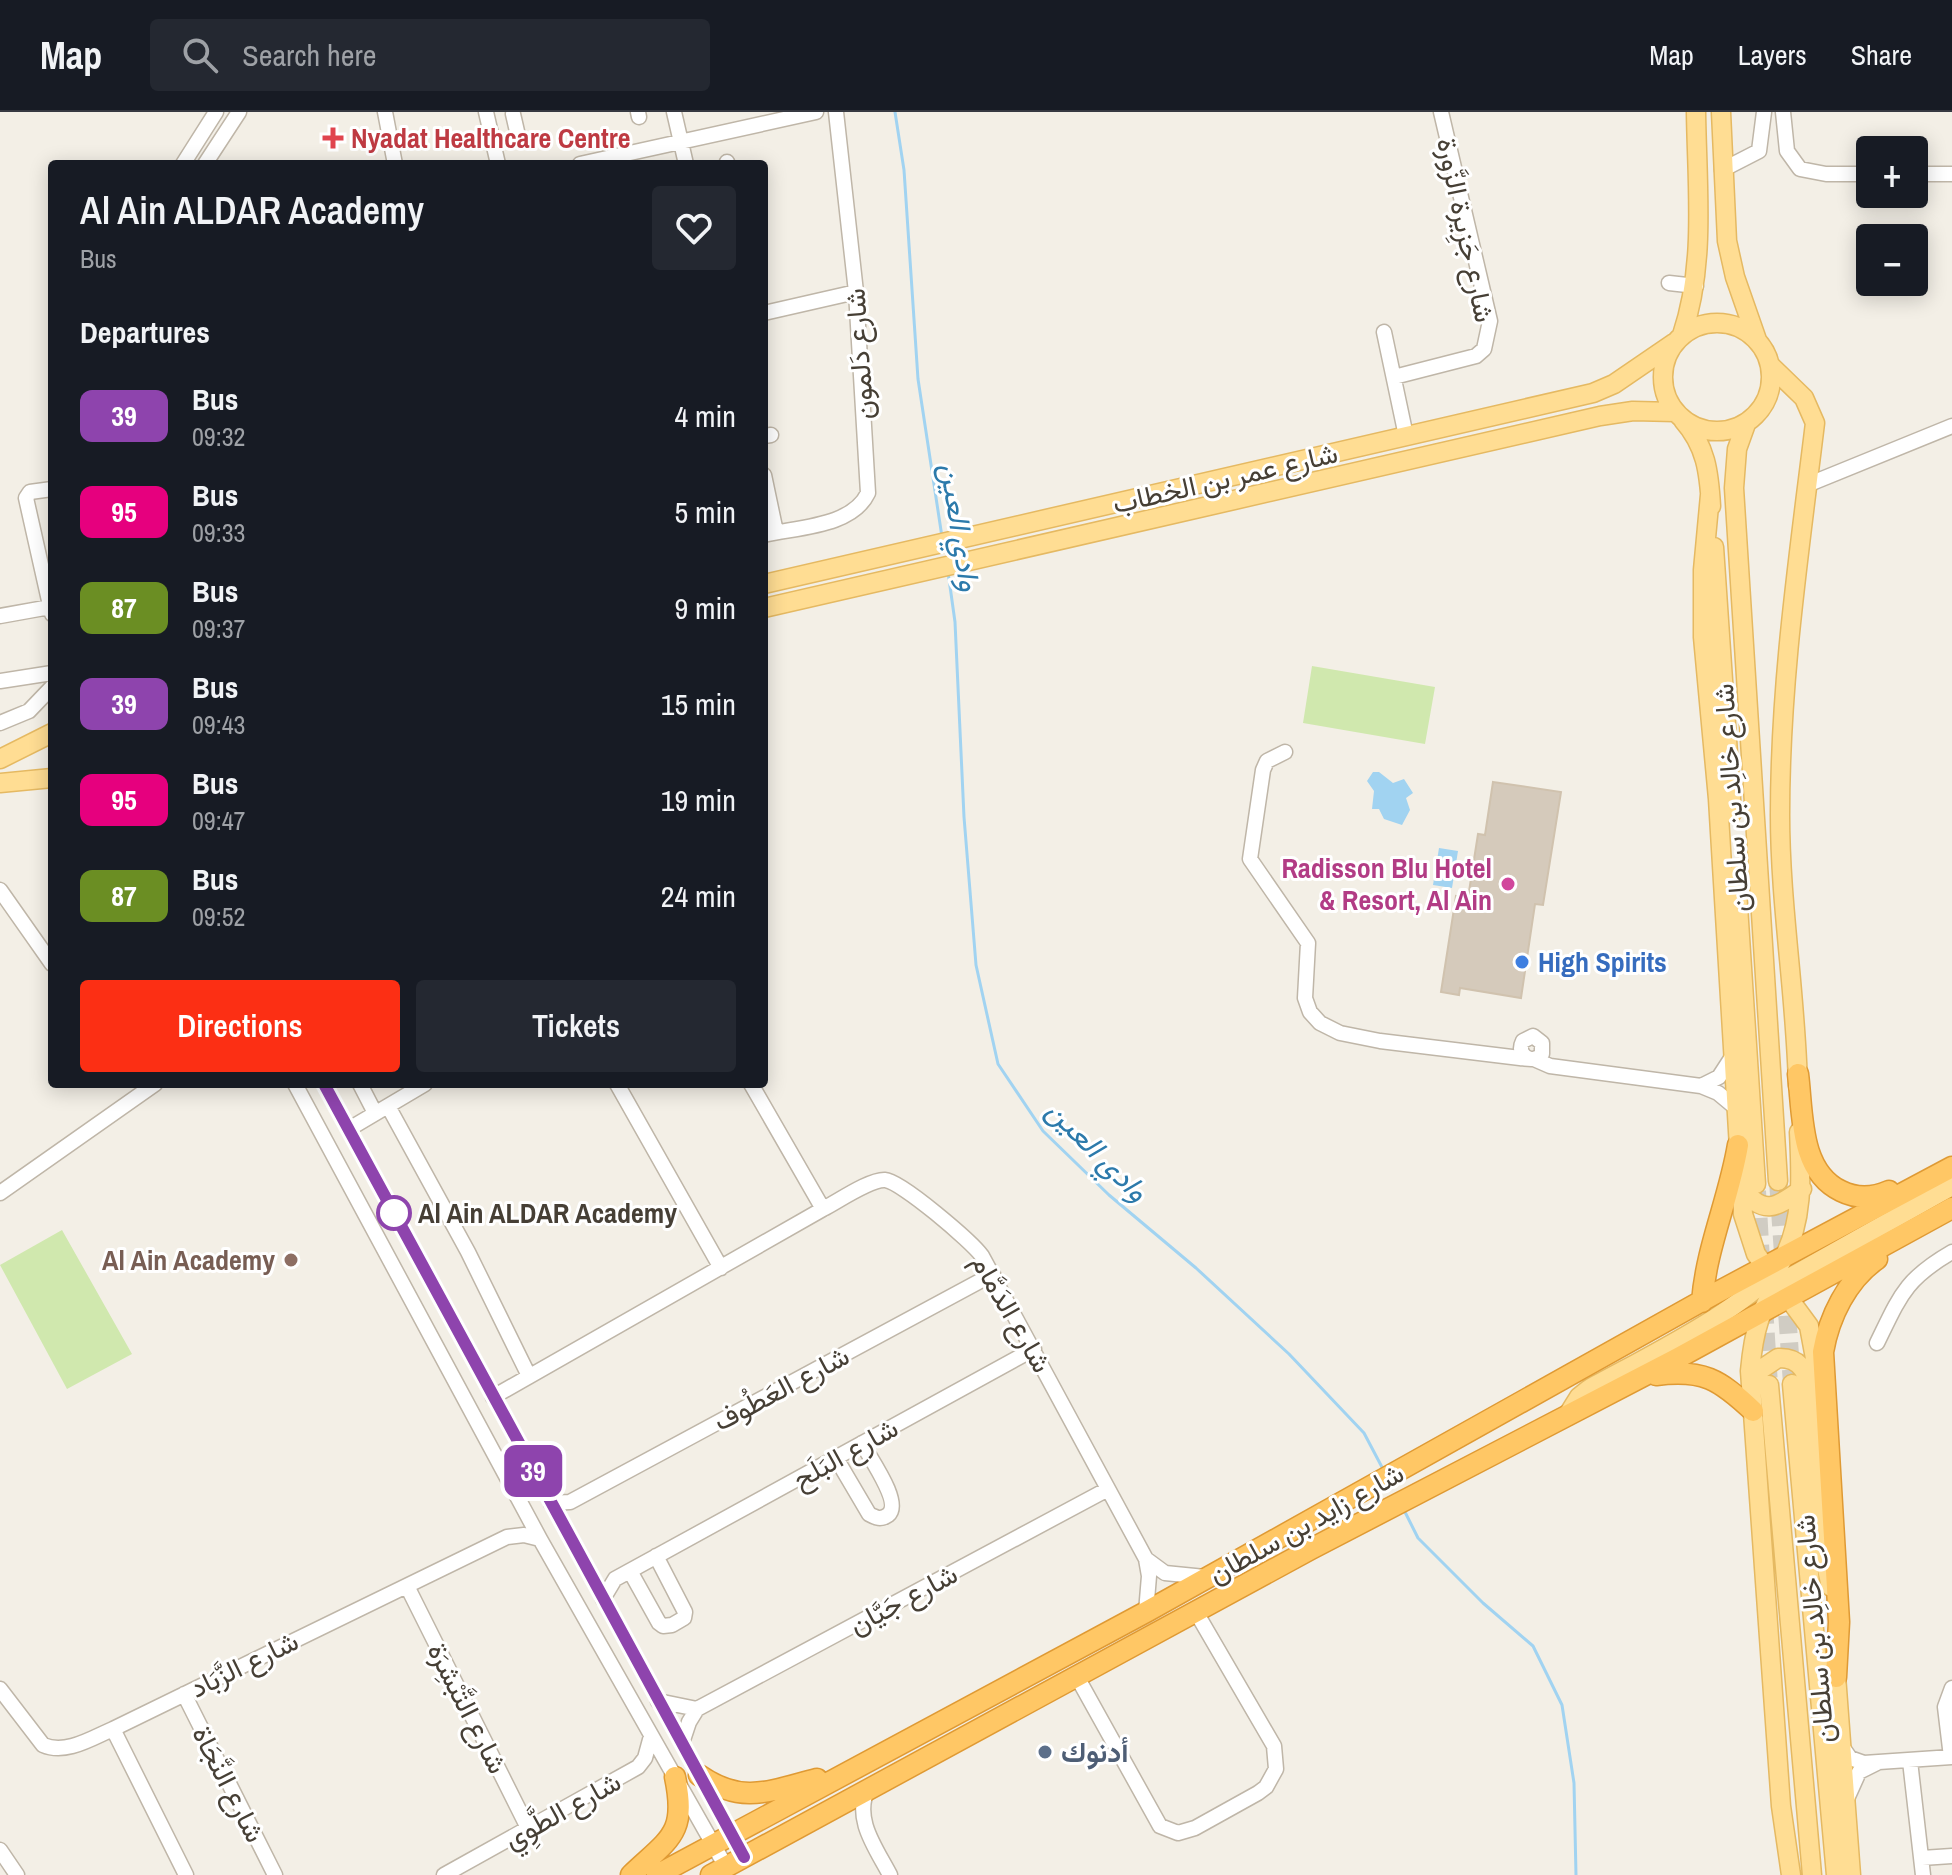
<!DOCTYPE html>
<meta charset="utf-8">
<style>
:root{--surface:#171b24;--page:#242831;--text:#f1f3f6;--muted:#9ea1a6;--line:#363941;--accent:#fc2f14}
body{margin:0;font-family:"Archivo Narrow",Vazirmatn,sans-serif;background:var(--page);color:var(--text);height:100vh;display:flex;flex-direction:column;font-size:30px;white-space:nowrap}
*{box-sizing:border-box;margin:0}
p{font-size:26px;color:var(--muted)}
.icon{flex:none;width:44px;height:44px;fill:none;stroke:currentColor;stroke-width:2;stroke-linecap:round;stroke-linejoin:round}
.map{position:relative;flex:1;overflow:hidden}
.side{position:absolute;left:48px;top:48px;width:720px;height:928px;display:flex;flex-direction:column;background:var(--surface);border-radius:8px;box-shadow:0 4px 20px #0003}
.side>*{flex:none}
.badge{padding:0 16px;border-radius:12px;font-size:28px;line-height:52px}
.buttons{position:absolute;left:1856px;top:24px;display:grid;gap:16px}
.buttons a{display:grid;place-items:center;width:72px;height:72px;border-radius:8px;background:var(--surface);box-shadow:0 4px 20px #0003;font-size:40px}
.map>.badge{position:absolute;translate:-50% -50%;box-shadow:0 0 0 4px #fff}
h2{padding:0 32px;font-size:30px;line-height:72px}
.round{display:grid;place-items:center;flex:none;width:84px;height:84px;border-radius:8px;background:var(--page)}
.head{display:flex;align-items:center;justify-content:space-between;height:136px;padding:0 32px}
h1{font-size:38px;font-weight:600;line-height:60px}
.action{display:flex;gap:16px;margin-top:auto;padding:16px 32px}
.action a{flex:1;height:92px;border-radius:8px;background:var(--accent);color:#fff;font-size:32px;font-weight:600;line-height:92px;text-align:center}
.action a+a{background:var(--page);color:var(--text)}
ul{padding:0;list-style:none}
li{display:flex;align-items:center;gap:24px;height:96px;padding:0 32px}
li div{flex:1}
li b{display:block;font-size:30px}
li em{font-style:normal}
li .badge{min-width:88px;font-weight:700;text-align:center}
header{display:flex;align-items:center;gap:48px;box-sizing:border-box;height:112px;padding:0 40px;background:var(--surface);border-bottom:2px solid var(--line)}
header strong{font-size:38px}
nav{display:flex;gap:44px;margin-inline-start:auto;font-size:28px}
.search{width:560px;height:72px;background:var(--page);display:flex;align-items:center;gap:20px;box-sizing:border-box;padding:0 28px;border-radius:8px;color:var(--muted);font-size:30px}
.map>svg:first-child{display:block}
.green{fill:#d0e8ae}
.water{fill:#a1d3f1}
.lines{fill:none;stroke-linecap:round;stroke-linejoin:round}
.stream{stroke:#a1d3f1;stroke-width:3}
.building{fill:#d5cabb;stroke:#d0c2ae;stroke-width:2}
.major-tunnel{stroke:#d0ccc3;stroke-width:18;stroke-dasharray:18 9;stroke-linecap:butt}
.minor-casing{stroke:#bfb6a8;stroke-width:17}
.major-casing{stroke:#e5b962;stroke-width:21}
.highway-casing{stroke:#df9a34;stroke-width:23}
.minor{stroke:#fff;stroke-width:14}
.major{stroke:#ffdd93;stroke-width:18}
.highway{stroke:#ffc765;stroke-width:20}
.line-casing{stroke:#fff;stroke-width:18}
.line{stroke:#8e44ad;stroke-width:12}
.health-dot{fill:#e0444e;stroke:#fff;stroke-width:3}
.hotel-dot{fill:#d1479c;stroke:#fff;stroke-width:3}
.shop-dot{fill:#3f7fe0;stroke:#fff;stroke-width:3}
.stop-dot{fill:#fff;stroke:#8e44ad;stroke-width:4}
.education-dot{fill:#8d6e63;stroke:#fff;stroke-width:3}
.service-dot{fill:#5c6f8a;stroke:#fff;stroke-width:3}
.labels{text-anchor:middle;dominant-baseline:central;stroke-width:6;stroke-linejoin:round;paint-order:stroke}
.health-label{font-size:28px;font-weight:bold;fill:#be3a42;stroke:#fff;text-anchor:start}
.street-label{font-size:28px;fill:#463f35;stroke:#fff}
.hotel-label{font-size:28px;font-weight:bold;fill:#b23c85;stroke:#fff;text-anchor:end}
.shop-label{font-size:28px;font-weight:bold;fill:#366cbe;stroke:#fff;text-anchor:start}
.stop-label{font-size:28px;font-weight:bold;fill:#463f35;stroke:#fff;text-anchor:start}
.education-label{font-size:28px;font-weight:bold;fill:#785e54;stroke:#fff;text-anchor:end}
.service-label{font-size:28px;font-weight:bold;fill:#4e5e75;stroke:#fff;text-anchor:start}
.water-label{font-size:30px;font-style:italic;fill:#2c7aab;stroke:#fff}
</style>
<header>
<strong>Map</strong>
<div class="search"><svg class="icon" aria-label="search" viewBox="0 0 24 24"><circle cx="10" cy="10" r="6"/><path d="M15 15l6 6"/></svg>Search here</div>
<nav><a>Map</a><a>Layers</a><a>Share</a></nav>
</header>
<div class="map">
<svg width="1952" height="1763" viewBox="0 0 1952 1763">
<rect width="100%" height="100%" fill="#f3efe6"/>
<path class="green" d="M1312,554L1435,575L1425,632L1303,611Z
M62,1118L132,1242L67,1277L0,1153Z"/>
<path class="water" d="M1373,660H1379L1393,671L1404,667L1413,681L1406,686L1410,698L1402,713L1384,707L1379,697H1372L1374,679L1367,669Z
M1439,736L1458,739L1452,776L1433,773Z"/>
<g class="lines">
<path class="stream" d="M895,0L904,58L918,267L942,425
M948,460L955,510L964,705L976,853L998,952L1043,1019L1109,1083L1196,1156L1289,1242L1364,1321L1384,1359
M1404,1398L1418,1426L1483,1491L1533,1534L1562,1593L1574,1671L1576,1763"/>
</g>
<path class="building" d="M1493,670L1561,680L1543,793L1535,792L1521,886L1460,876L1459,883L1441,880L1456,784L1468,786L1478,722L1485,723Z"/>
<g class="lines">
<path class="major-tunnel" d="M1778,1069L1792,1272
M1757,1079L1761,1149
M1764,1194L1769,1273"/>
<g class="minor-casing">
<path id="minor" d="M385,0L395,52
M486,0L498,52
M638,0L639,5
M674,0L686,52
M1783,0L1787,39L1800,57L1826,62H1870
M513,2L519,28
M727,50V52
M183,52L216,0
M205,52L239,0
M580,52L816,0
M1722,58L1759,39L1764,0
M1914,62H1952
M1669,171L1696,174
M764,201L856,180
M1384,220L1406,324
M1394,265L1476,244L1484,237L1490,209L1441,0
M764,324L771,323
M764,363L776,420
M1807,373L1952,314
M52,377L30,380L26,386L52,502
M764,423C797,415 852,415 868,381L856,180L836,0
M0,504L50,495
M0,569L52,561
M0,611L29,599L52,575
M1285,640L1267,649L1263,658L1250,747L1308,831L1305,886L1310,900L1320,911L1340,921L1380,929L1520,946C1529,947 1536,949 1542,942V931L1533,924L1523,929C1519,937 1521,944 1530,947
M0,778L52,852
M1534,947L1550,954L1701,974L1718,981L1736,996
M295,972L540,1427L726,1755
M324,972L744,1745
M360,972L375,1001
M617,972L721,1156
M751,972L823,1097
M1701,974L1719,965L1732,945
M388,994L468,1140L529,1264
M349,1017L425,972
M0,1081L155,972
M1877,1231C1900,1184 1905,1167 1952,1140
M493,1285L823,1097C837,1090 870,1067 885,1068C901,1069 972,1130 982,1144L1146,1447L1149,1464L1146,1500
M836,1346L869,1402C876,1406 881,1408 888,1403C903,1391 869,1345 862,1331
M551,1391L570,1390L993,1162
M1146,1447L1165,1461L1205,1465
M630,1459L659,1511L663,1514L672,1513L684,1506L685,1500L656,1444
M407,1474L529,1718
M603,1487L615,1467L1034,1237
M1076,1563L1160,1714L1178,1721L1195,1716L1258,1681L1266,1675L1276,1657L1274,1634L1196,1500
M0,1577L43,1633C66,1643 92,1626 113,1617L507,1425L524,1423L540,1427
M184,1582L275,1763
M658,1589L697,1597
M113,1617L186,1763
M682,1631L689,1610L697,1597L1108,1377
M1841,1633L1850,1646L1864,1651L1952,1645
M1951,1645L1945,1595L1952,1576
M1910,1649L1923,1763
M868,1676C853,1707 876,1736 890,1763
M1846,1689L1859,1660L1877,1651
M0,1738L17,1763
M1922,1746L1952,1744
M444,1763L638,1655L645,1646L651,1624"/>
</g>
<g class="major-casing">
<path id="major" d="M1721,0L1727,129L1735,165L1757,228
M1663 265a54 54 0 1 1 108 0a54 54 0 1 1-108 0Z
M1682,223C1706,152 1697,75 1696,0
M1770,253L1804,286L1815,311C1799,443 1780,569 1780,703C1780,793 1796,884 1798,974
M1683,308C1706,334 1709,360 1711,394
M1746,312L1737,337L1734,376L1778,1069
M1710,383L1703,458V525L1718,687L1743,1102L1756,1142L1809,1214L1817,1257
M1714,435L1732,701
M764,472L1593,281L1614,272L1674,231
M764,496L1600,304L1633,299L1675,300
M0,647L52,621
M0,671L52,666
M1736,763L1756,1072
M1740,1074C1763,1104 1775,1097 1802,1077
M1792,1272L1836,1763
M1769,1273L1812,1763
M1753,1278L1760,1258L1778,1246C1802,1245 1809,1263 1811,1284L1820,1425L1831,1475
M1569,1301L1579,1285L1589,1277C1637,1250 1759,1191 1783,1147C1804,1107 1801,1063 1799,1020
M1835,1550L1851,1763
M1791,1763L1781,1694L1750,1259C1753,1226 1759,1188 1787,1167L1952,1074"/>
</g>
<g class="highway-casing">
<path id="highway" d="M1798,962C1803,1001 1799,1059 1841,1079C1857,1087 1873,1086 1889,1079
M1702,1190C1706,1136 1729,1087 1738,1033
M1656,1263C1703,1257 1719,1267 1753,1299
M1836,1565L1839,1510L1823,1240C1829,1205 1847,1168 1877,1147
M699,1663C742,1693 770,1679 817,1667
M631,1763C670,1726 687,1722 675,1665
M657,1763L1146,1500L1716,1181L1952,1055
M711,1763L1311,1437L1678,1246L1952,1096"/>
</g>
<use href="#minor" class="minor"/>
<use href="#major" class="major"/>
<use href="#highway" class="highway"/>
</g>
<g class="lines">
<g class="line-casing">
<path id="line" d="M324,972L744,1745"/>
</g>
<use href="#line" class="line"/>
</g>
<path class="health-dot" d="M329 14h8v8h8v8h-8v8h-8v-8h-8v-8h8z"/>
<circle class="hotel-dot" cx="1508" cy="772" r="8"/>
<circle class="shop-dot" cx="1522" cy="850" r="8"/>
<circle class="stop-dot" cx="394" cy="1101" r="16"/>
<circle class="education-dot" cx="291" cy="1148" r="8"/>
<circle class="service-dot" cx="1045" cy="1640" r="8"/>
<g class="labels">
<g class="health-label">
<text x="351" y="26">Nyadat Healthcare Centre</text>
</g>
<g class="street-label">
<text transform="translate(1466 118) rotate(78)">شارع جَزِيرة الزَّورة</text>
<text transform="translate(859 242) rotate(-94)">شارع دَلمون</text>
<text transform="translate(1225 366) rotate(-13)">شارع عمر بن الخطاب</text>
<text transform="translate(1731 686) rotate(-94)">شارع خالِد بن سلطان</text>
<text transform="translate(1012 1201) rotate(60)">شارع الدَمَّام</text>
<text transform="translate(781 1276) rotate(-28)">شارع العَطُوف</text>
<text transform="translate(845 1341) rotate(-29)">شارع البَلَح</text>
<text transform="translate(1306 1411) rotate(-29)">شارع زايد بن سلطان</text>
<text transform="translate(903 1487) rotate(-28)">شارع جَيَّان</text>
<text transform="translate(1814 1517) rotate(-95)">شارع خالِد بن سلطان</text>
<text transform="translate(244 1552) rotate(-26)">شارع الزَّبَاد</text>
<text transform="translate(468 1596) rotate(63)">شارع التَّبْشِرَة</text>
<text transform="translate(229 1672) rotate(63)">شارع النَّجَاة</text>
<text transform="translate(562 1698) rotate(-29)">شارع الطَّوِي</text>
</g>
<g class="hotel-label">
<text x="1492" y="756">Radisson Blu Hotel<tspan x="1492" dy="32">&amp; Resort, Al Ain</tspan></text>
</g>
<g class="shop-label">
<text x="1538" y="850">High Spirits</text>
</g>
<g class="stop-label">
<text x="418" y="1101">Al Ain ALDAR Academy</text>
</g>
<g class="education-label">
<text x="275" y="1148">Al Ain Academy</text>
</g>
<g class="service-label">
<text x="1061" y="1640">أدنوك</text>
</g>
<g class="water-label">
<text transform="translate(961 415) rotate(81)">وادي العين</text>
<text transform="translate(1098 1038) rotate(45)">وادي العين</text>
</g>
</g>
</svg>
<div class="buttons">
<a>+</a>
<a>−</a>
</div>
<b class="badge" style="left:533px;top:1359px;background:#8e44ad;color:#fff">39</b>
<section class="side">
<div class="head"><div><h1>Al Ain ALDAR Academy</h1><p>Bus</p></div><a class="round"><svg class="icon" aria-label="heart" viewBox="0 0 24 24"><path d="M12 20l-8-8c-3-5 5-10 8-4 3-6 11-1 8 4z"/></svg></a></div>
<h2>Departures</h2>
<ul>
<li><span class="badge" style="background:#8e44ad;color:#fff">39</span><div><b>Bus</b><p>09:32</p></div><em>4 min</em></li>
<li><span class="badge" style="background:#e6007e;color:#fff">95</span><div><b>Bus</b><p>09:33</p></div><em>5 min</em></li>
<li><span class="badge" style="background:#6b8e23;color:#fff">87</span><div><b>Bus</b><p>09:37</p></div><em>9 min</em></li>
<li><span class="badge" style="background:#8e44ad;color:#fff">39</span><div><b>Bus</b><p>09:43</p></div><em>15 min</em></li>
<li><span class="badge" style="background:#e6007e;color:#fff">95</span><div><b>Bus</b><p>09:47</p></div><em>19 min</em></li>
<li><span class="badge" style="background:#6b8e23;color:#fff">87</span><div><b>Bus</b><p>09:52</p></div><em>24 min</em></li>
</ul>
<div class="action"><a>Directions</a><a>Tickets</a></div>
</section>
</div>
